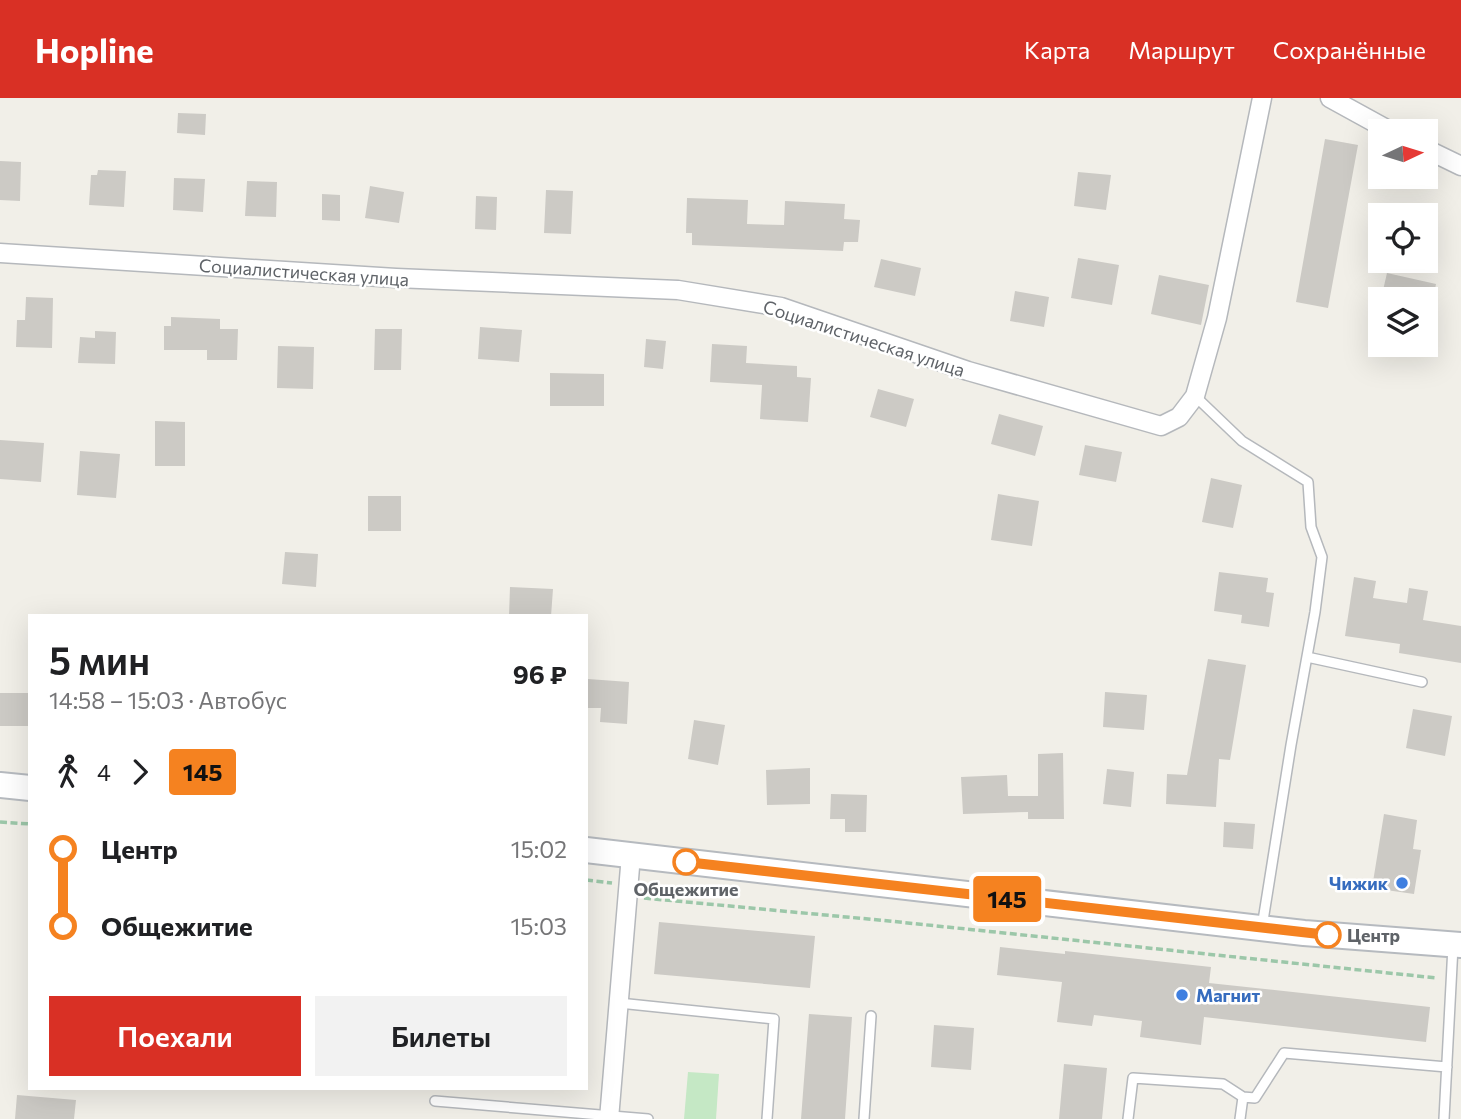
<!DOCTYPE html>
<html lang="ru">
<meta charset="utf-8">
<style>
:root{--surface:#fff;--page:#f2f2f2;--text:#202124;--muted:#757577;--accent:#d93025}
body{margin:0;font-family:Commissioner,sans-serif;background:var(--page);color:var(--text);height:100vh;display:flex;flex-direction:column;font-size:26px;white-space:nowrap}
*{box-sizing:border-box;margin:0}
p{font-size:23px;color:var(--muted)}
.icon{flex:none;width:38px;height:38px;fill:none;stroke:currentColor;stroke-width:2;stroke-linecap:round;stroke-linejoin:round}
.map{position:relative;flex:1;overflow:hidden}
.sheet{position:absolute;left:28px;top:516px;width:560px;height:476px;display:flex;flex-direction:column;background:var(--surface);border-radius:0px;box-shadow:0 7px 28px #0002}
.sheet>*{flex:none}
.badge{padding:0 14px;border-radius:5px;font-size:24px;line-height:46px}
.needle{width:46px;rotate:86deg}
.fabs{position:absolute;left:1368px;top:21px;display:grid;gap:14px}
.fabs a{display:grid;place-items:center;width:70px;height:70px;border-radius:0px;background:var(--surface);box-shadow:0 7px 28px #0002;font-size:35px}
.map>.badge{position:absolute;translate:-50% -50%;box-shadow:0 0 0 4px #fff}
.legs{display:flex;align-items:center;gap:10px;height:77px;padding:0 21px;font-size:23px}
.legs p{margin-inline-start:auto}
.summary{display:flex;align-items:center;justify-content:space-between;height:119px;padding:0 21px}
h1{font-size:38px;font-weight:600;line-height:52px}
.button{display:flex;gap:14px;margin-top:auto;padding:14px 21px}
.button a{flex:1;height:80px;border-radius:0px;background:var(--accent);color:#fff;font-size:28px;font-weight:600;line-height:80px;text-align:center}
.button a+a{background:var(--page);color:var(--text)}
ul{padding:0 21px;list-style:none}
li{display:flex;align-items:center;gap:24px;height:77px;font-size:26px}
li i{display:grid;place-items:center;width:10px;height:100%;margin:0 9px;background:currentColor}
li i::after{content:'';width:18px;height:18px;margin:-9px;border:5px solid;border-radius:50%;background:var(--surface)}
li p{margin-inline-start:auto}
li:first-child i{background:linear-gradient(#0000 50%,currentColor 0)}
li:last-child i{background:linear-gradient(currentColor 50%,#0000 0)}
header{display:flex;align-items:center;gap:42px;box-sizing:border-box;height:98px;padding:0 35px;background:var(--accent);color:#fff}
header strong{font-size:33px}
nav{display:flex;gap:38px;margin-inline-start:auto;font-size:24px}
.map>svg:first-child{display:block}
.green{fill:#c5e8c5}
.building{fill:#cccac5}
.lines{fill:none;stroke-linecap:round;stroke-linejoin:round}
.lane-casing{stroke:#b5b8bc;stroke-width:12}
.street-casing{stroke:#b5b8bc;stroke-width:21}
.secondary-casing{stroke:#b6babf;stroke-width:28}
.path{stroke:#9cc7a9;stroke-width:3.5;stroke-dasharray:7 3.5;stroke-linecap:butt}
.lane{stroke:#fff;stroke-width:9}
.street{stroke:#fff;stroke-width:18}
.secondary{stroke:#fff;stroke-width:24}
.line-1-casing{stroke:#fff;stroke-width:16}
.line-1{stroke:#f58220;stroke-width:10}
.stop-1-dot{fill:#fff;stroke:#f58220;stroke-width:3.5}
.shop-dot{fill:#3f7fe0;stroke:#fff;stroke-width:2.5}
.labels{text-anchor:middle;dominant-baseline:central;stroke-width:5;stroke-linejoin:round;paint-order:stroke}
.street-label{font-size:18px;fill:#5f6368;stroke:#fff}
.shop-label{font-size:18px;font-weight:bold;fill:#366cbe;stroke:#fff;text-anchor:end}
.stop-label{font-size:18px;font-weight:bold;fill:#5f6368;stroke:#fff}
</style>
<header>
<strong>Hopline</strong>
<nav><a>Карта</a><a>Маршрут</a><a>Сохранённые</a></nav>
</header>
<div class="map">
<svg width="1461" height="1021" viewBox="0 0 1461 1021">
<rect width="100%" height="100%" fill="#f1efe8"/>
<path class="green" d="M688,974L719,976L716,1021H684Z"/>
<path class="building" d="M178,15L206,16L205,37L177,35Z
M1325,41L1358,47L1328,210L1296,204Z
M0,63L21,64L20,103L0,102Z
M98,72L126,73L124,109L89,107L91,77H97Z
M1078,74L1111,77L1106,112L1074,108Z
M174,80L205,81L203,114L173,112Z
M247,83L277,84L276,119L245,118Z
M370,88L404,94L399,125L365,120Z
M546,92L573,93L571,136L544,135Z
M322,96L340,97V123L322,122Z
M476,98L497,99L496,132L475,131Z
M687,100L748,102L747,126L784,127L785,103L845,106L844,121L860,122L858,144H844L843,153L692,147V135H686Z
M1078,160L1119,167L1112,207L1071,200Z
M881,161L921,170L915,198L874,189Z
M1387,175L1436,186L1433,201H1381Z
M1159,177L1209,187L1201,227L1151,216Z
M1015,193L1049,199L1044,229L1010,223Z
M26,199L53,200L52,250L16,249L17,222H25Z
M171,219L220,221V231H238L237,262H207V252H164V228H171Z
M480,229L522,232L519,264L478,261Z
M375,231H402L401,272H374Z
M95,233L116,234L115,266L78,265L80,239L95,240Z
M646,241L666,243L663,271L644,269Z
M712,246L747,248L746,265L797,268V279L811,280L808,324L760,321L762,287L710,284Z
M278,248L314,249L313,291L277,290Z
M550,275L604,276V308H550Z
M878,291L914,301L906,329L870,319Z
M999,316L1043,328L1035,358L991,346Z
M155,323L185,324V368H155Z
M0,342L44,345L41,384L0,381Z
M1085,347L1122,354L1116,384L1079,377Z
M80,353L120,356L116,400L77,397Z
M1211,380L1242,387L1233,430L1202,424Z
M998,396L1039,403L1032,448L991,442Z
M368,398H401V433H368Z
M285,454L318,456L316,489L282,486Z
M1219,474L1268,480L1266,494L1274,495L1269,529L1241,525L1242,517L1214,513Z
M1354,479L1376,483L1373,500L1407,505L1409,490L1428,493L1423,522L1461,528V565L1399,555L1400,546L1345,538Z
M510,489L553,491L551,518H509Z
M1208,561L1246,567L1230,662L1219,661L1216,709L1166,706L1167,676L1187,677Z
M588,581L629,584L627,626L600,624L601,610H586Z
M1105,594L1147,597L1144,632L1103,629Z
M0,595H30V628H0Z
M1413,611L1452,618L1445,658L1406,650Z
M694,622L725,627L718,667L688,661Z
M1063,655L1064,721H1028V714L963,716L961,679L1007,677L1008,698H1038V656Z
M810,670V706L767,707L766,672Z
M1107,671L1134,674L1131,709L1103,706Z
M831,696L867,697L866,734H845V721H830Z
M1384,716L1417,722L1413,751L1421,752L1414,796L1372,790Z
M1224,724L1255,726L1253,751L1223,749Z
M659,824L815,838L810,890L654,876Z
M1000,849L1065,856V853L1211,869L1209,885L1430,909L1426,944L1204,919L1201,947L1140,939L1142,923L1094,917L1092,928L1057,924L1062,884L997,877Z
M809,916L852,919L845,1021H801Z
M934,927L974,930L971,972L931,969Z
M1064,966L1107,970L1102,1021H1059Z
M17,997L76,1002L74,1021H15Z"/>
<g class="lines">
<g class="lane-casing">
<path id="lane" d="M1195,298L1242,343L1308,384L1311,429L1322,459L1315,514L1291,647L1262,829
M1307,559L1422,584
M619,905L774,921L767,1021
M435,1003L648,1021
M864,1021L871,918
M1128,1021L1133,980L1223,986L1243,999L1255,1000L1284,955L1447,969
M1240,1021L1243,999
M1444,1021L1453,848"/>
</g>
<g class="street-casing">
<path id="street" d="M1330,0L1390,33
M1426,51L1461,68
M0,155L396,180L678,192L781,209L968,273L1161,328L1179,319L1195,298L1217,220L1262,0
M609,1021L631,757"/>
</g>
<g class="secondary-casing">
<path id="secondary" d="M0,687L30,690
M586,752L1304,835L1461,847"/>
</g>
<path class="path" d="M0,724L30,726
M586,782L612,785
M644,800L889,823L1437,880"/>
<use href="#lane" class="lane"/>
<use href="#street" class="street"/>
<use href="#secondary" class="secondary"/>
</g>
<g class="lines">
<g class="line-1-casing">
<path id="line-1" d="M686,764L1328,837"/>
</g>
<use href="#line-1" class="line-1"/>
</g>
<g class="stop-1-dot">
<circle cx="686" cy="764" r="12"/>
<circle cx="1328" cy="837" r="12"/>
</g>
<g class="shop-dot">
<circle cx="1402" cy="785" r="7"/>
<circle cx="1182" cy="897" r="7"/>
</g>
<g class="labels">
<g class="street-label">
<text transform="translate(304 174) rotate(4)">Социалистическая улица</text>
<text transform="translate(864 240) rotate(18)">Социалистическая улица</text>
</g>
<g class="shop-label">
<text x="1388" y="785">Чижик</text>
<text x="1196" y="897" text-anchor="start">Магнит</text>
</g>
<g class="stop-label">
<text x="686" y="791">Общежитие</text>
<text x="1347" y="837" text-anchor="start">Центр</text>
</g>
</g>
</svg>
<div class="fabs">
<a><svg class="needle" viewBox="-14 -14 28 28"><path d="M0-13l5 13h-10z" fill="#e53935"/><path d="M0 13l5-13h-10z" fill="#757577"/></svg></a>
<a><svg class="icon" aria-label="locate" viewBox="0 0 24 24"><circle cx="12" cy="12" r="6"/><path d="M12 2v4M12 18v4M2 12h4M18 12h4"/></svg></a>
<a><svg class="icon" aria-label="layers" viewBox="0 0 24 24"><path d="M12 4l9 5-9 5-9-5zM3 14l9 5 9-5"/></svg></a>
</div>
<b class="badge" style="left:1007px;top:801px;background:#f58220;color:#111">145</b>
<section class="sheet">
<div class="summary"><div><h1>5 мин</h1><p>14:58 – 15:03 · Автобус</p></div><b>96 ₽</b></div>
<div class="legs"><svg class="icon" aria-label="walk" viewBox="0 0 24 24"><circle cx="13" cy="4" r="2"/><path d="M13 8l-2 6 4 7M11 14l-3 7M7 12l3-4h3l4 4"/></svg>4<svg class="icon" aria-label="forward" viewBox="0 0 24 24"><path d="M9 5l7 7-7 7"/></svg><b class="badge" style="background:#f58220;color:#111">145</b></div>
<ul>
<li><i style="color:#f58220"></i><b>Центр</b><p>15:02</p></li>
<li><i style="color:#f58220"></i><b>Общежитие</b><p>15:03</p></li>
</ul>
<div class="button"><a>Поехали</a><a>Билеты</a></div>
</section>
</div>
